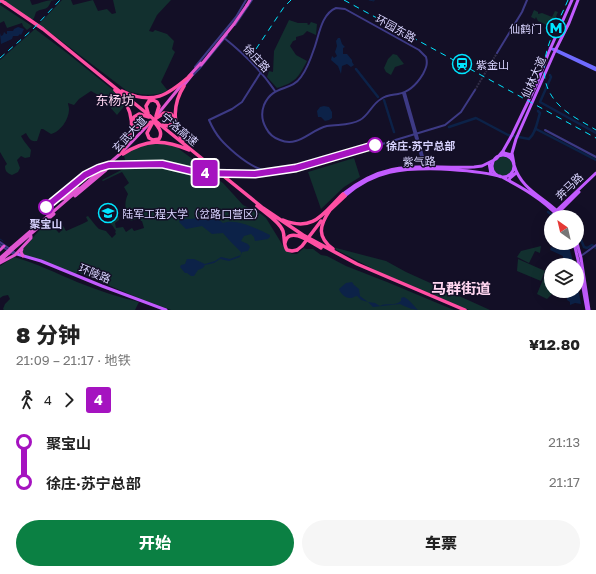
<!DOCTYPE html>
<html lang="zh">
<meta charset="utf-8">
<style>
:root{--surface:#fff;--page:#f6f6f6;--text:#222;--muted:#767676;--accent:#0b8043}
body{margin:0;font-family:"Golos Text","Noto Sans SC",sans-serif;background:var(--page);color:var(--text);height:100vh;display:flex;flex-direction:column;font-size:15px;white-space:nowrap}
*{box-sizing:border-box;margin:0}
p{font-size:13px;color:var(--muted)}
.icon{flex:none;width:22px;height:22px;fill:none;stroke:currentColor;stroke-width:2;stroke-linecap:round;stroke-linejoin:round}
.map{position:relative;height:310px;overflow:hidden}
.drawer{display:flex;flex-direction:column;background:var(--surface);flex:1}
.drawer>*{flex:none}
.badge{padding:0 8px;border-radius:3px;font-size:14px;line-height:26px}
.needle{width:26px;rotate:326deg}
.buttons{position:absolute;left:544px;top:210px;display:grid;gap:8px}
.buttons a{display:grid;place-items:center;width:40px;height:40px;border-radius:50%;background:var(--surface);box-shadow:0 4px 16px #0002;font-size:20px}
.map>.badge{position:absolute;translate:-50% -50%;box-shadow:0 0 0 2px #fff}
.legs{display:flex;align-items:center;gap:6px;height:44px;padding:0 16px;font-size:13px}
.legs p{margin-inline-start:auto}
.summary{display:flex;align-items:center;justify-content:space-between;height:68px;padding:0 16px}
h1{font-size:22px;font-weight:800;line-height:30px}
.button{display:flex;gap:8px;margin-top:auto;padding:8px 16px}
.button a{flex:1;height:46px;border-radius:24px;background:var(--accent);color:#fff;font-size:16px;font-weight:800;line-height:46px;text-align:center}
.button a+a{background:var(--page);color:var(--text)}
ul{padding:0 16px;list-style:none}
li{display:flex;align-items:center;gap:14px;height:40px;font-size:15px}
li i{display:grid;place-items:center;width:6px;height:100%;margin:0 5px;background:currentColor}
li i::after{content:'';width:10px;height:10px;margin:-5px;border:3px solid;border-radius:50%;background:var(--surface)}
li p{margin-inline-start:auto}
li:first-child i{background:linear-gradient(#0000 50%,currentColor 0)}
li:last-child i{background:linear-gradient(currentColor 50%,#0000 0)}
.map>svg:first-child{display:block}
.green{fill:#12302f}
.water{fill:#0c2248}
.lines{fill:none;stroke-linecap:round;stroke-linejoin:round}
.stream{stroke:#0c2248;stroke-width:1}
.river{stroke:#0c2248;stroke-width:2.5}
.tertiary-tunnel{stroke:#312d47;stroke-width:2;stroke-dasharray:2 1;stroke-linecap:butt}
.tertiary{stroke:#3d3a85;stroke-width:2}
.secondary{stroke:#6f6bff;stroke-width:2.5}
.primary{stroke:#c25bff;stroke-width:3}
.trunk{stroke:#e055d1;stroke-width:3}
.motorway{stroke:#ff4fa3;stroke-width:3.5}
.rail{stroke:#00e5ff;stroke-width:1;stroke-dasharray:6 5;stroke-linecap:butt}
.trunk-bridge{stroke:#e055d1;stroke-width:3}
.motorway-bridge{stroke:#ff4fa3;stroke-width:3.5}
.line-1-casing{stroke:#fff;stroke-width:9}
.line-1{stroke:#a513c0;stroke-width:6}
.stop-1-dot{fill:#fff;stroke:#a513c0;stroke-width:2}
.labels{text-anchor:middle;dominant-baseline:central;stroke-width:3;stroke-linejoin:round;paint-order:stroke}
.street-label{font-size:11px;fill:#d9d4ff;stroke:#130f26}
.poi-label{font-size:11px;fill:#d9d4ff;stroke:#130f26;text-anchor:start}
.stop-label{font-size:11px;font-weight:bold;fill:#d9d4ff;stroke:#130f26;text-anchor:start}
.quarter-label{font-size:13px;fill:#ffd6f0;stroke:#130f26}
.district-label{font-size:15px;font-weight:bold;fill:#ffd6f0;stroke:#130f26}
</style>
<div class="map">
<svg width="596" height="310" viewBox="0 0 596 310">
<rect width="100%" height="100%" fill="#130f26"/>
<path class="green" d="M3,0H30L32,5C41,3 46,0 55,0L51,1C47,12 44,7 36,12L34,18L32,20Z
M62,0H71L73,5L93,0L98,11L107,9L112,14L116,13L113,0H171L157,15L149,31L153,32L155,30L167,34L174,41L172,49L175,52L161,82L168,91C151,97 143,95 127,91L39,24Z
M0,5L32,26L27,30L23,26L22,23L7,28L4,21L0,23Z
M534,10L538,12V14L542,13L552,17L555,11L558,12L555,19H554L553,23L549,26L538,21L536,17L535,19L531,17Z
M289,20L298,23H308L307,24L309,25L311,22L317,24L316,35L307,31L303,35L296,37V40L293,41L290,46L296,55L307,61C298,78 296,82 277,88L267,77L269,71L273,72L274,51Z
M35,29L67,53L113,90L126,104L117,115L100,96L91,91L79,99L74,105L68,103C68,105 69,107 69,109C69,120 60,132 51,134L43,129H41L37,141C30,142 29,138 26,133L21,136L24,141L31,150L30,157L25,158L21,156L17,160L20,168L18,172L12,175C7,173 5,171 5,166L7,164L0,152V60Z
M393,54L397,55L404,64L395,67L391,75L386,72L384,68L388,59Z
M157,143L180,146L179,149L206,169L213,176L223,183L243,205L261,214L266,218L285,249L292,254H297L304,248L306,249H313L321,255L327,256L346,266L387,282L454,310H171L141,299L77,272L76,275L22,254V250L24,247L48,221L59,233L62,230L60,225L62,224L66,231L82,224L88,221L86,217L88,216L96,226L99,229L106,231L112,238L116,234L115,232L116,231L112,225L106,221L110,213L108,206L111,203L116,207L119,219V220L115,223L116,228L123,227L126,232L132,228L134,231L144,228L142,221H141L139,218L131,221C126,211 123,205 128,194L124,187L129,183L122,172L103,181L102,180L127,167L124,156C133,146 145,145 157,143Z
M493 166a10 10 0 1 1 20 0a10 10 0 1 1-20 0Z
M354,158L360,177L344,187L321,209L308,172Z
M541,246L540,253L535,251L529,263L517,257L521,251Z
M336,248L386,261L406,272L490,310H469L377,271L335,249Z
M14,257C36,263 56,273 77,282C97,290 118,297 139,302L135,310H4L3,309L5,304L10,299L8,295L3,296L0,298V266Z
M518,259L545,271L541,281L517,271Z
M546,272L551,274V291H555L547,299L537,294Z"/>
<path class="water" d="M18,27L24,29L21,35L20,34L18,36H13L12,39L1,44L0,33L1,36L3,35L4,32L6,34H7V31H13L14,29Z
M338,38H340L342,44L345,47L343,48V54H347L352,60V62L354,65L351,67L347,64L342,66L341,74L338,66L331,60L332,56L334,58L337,56L335,52L337,46L336,41Z
M324,106L329,107L332,112V118L329,120L325,121L321,117H318L317,111L320,107Z
M211,214L223,223C237,218 257,229 270,235V237L268,239L255,241L254,237L251,234L244,236L241,241L248,244L250,247L248,251L242,252L240,257L229,261L220,259L214,263L205,265L203,268L198,270L194,276H191L187,273H185L180,267L181,265L185,264L187,259H194L205,264L215,261L221,257L230,259L241,255V252L229,240L223,233L212,234L202,226L186,229L179,222L180,219H192Z
M560,243H568L574,265L563,261V256L550,250L551,247L557,249Z
M352,282L354,285L359,289L360,296L368,302L375,303L380,306C386,302 394,307 401,301V298L404,297C410,300 414,306 418,310C414,310 403,306 400,304L373,307L368,302L361,300L357,296C355,296 353,298 351,298C346,299 340,293 339,289L346,283Z
M577,282L581,304L575,303L570,305V302L567,300V294L565,291H577Z"/>
<g class="lines">
<path class="stream" d="M369,0L374,1V0
M0,239L3,241"/>
<path class="river" d="M356,69L378,97
M550,75L551,77L540,102L596,133
M384,100L394,132
M449,127L476,118L508,135L529,139C536,133 537,122 540,113L538,111
M536,129L596,160
M548,212L554,216H556
M567,217H568
M577,230L584,247L587,248L592,245L596,248"/>
<path class="tertiary-tunnel" d="M475,90L497,53"/>
<path class="tertiary" d="M336,8L345,9L419,50L426,57C428,64 426,68 423,74C417,84 410,92 398,94C392,95 386,95 381,99C372,104 369,115 360,120C350,126 338,124 327,126C310,130 298,148 280,140C274,138 269,134 266,128C262,121 261,113 264,105C273,84 291,92 301,77C307,69 311,58 314,49C319,36 321,14 336,8Z
M235,25L252,0
M223,37C243,53 261,70 275,91
M497,53L522,12L527,0
M195,67L236,17L246,0
M261,72L242,102L232,109L209,120C216,136 223,143 236,154C254,169 270,176 293,171L445,125L461,112L475,90
M193,75L199,69L227,35
M403,93L424,167
M405,93L426,167
M545,130L596,157
M0,242L17,254
M0,245L15,255
M581,256L596,245"/>
<path class="secondary" d="M550,48L596,70
M554,49L596,68"/>
<path class="primary" d="M503,151L504,153L512,155
M492 166a11 11 0 1 1 22 0a11 11 0 1 1-22 0Z
M497,158L503,151L512,135L538,81L548,54L572,0
M489,163L491,174
M514,164L512,153L516,139L555,51L569,23L578,0
M514,165C522,192 546,197 563,217
M500,176C521,187 543,199 559,217
M509,180L510,178L516,173
M343,194C389,157 421,169 474,167L482,166L496,159
M345,196C374,170 403,168 441,169C461,170 479,171 499,176
M555,212L596,173
M558,213L579,192
M574,243L578,260L587,310
M577,243L581,258L589,310
M17,254L41,261L102,286L166,310"/>
<path class="trunk" d="M247,5L250,0
M189,76L201,63
M184,85L192,75
M157,115L184,82
M124,150L148,125
M75,196L106,170
M57,200L65,198L79,188
M11,248L120,154
M13,249L54,214
M22,249L21,252L23,256
M0,250L4,246
M0,258L7,252
M0,261L9,253
M0,263L15,255L31,238V236H29"/>
<path class="motorway" d="M5,3L43,29L150,116
M115,90C135,109 137,132 120,154
M122,91C153,106 168,95 191,75
M148,113L146,106L149,101L153,100L157,102L159,106L156,116
M149,117L139,114L134,117L133,123L135,126L141,128L151,122
M155,119L164,113L171,114L174,119L172,123L169,126L163,125
M154,120L147,133L149,138L153,140L159,139C163,133 159,128 155,123
M158,123L263,208L303,235L357,264L465,310
M183,141C172,125 173,103 184,86
M123,154C146,139 164,139 189,150
M257,206C265,213 279,221 283,231C285,237 283,244 287,250L292,251L297,250
M330,210C319,226 317,237 333,249
M329,211L345,196
M283,220C314,233 324,212 343,194
M285,243C289,225 312,243 321,248"/>
<path class="rail" d="M344,0L596,138
M568,0C553,35 526,75 562,108C572,117 585,123 596,130
M0,3L1,0
M256,49L284,7L291,0
M0,58L33,29L60,0"/>
<path class="trunk-bridge" d="M201,65L234,24L247,5
M7,252L11,248
M9,253L13,249"/>
<path class="motorway-bridge" d="M0,0L5,3
M150,116L158,123
M297,250L302,246L321,221"/>
</g>
<g class="lines">
<g class="line-1-casing">
<path id="line-1" d="M46,207L85,175L99,168L109,165L162,164L200,173L255,174L296,168L375,145"/>
</g>
<use href="#line-1" class="line-1"/>
</g>
<defs>
<g id="metro-ring" transform="scale(1)"><circle r="9.5" fill="#130f26" stroke="#00e5ff" stroke-width="1.5"/><path d="M-5.5 5V-5H-3L0 0L3-5H5.5V5H3V-.5L0 4L-3-.5V5Z" fill="#00e5ff"/></g>
<g id="station-ring" transform="scale(1)"><circle r="9.5" fill="#130f26" stroke="#00e5ff" stroke-width="1.5"/><path d="M-3-6H3Q5-6 5-4V2Q5 4 3 4L4.5 6H3L1.5 4h-3L-3 6H-4.5L-3 4Q-5 4-5 2V-4Q-5-6-3-6ZM-3.5-4v3h7v-3ZM-3.5 1v1.5H-2V1ZM2 1v1.5H3.5V1Z" fill="#00e5ff"/></g>
<g id="university-ring" transform="scale(1)"><circle r="9.5" fill="#130f26" stroke="#00e5ff" stroke-width="1.5"/><path d="M0-5L7-2L0 1L-7-2ZM-4 1L0 2.5L4 1V4Q0 6-4 4Z" fill="#00e5ff"/></g>
</defs>
<g fill-rule="evenodd">
<use href="#metro-ring" x="556" y="28"/>
<use href="#station-ring" x="462" y="64"/>
<use href="#university-ring" x="108" y="213"/>
</g>
<g class="stop-1-dot">
<circle cx="375" cy="145" r="7"/>
<circle cx="46" cy="207" r="7"/>
</g>
<g class="labels">
<g class="street-label">
<text transform="translate(396 28) rotate(29)">环园东路</text>
<text transform="translate(257 58) rotate(47)">徐庄路</text>
<text transform="translate(533 77) rotate(-66)">仙林大道</text>
<text transform="translate(180 129) rotate(40)">宁洛高速</text>
<text transform="translate(129 134) rotate(-47)">玄武大道</text>
<text transform="translate(419 161) rotate(-2)">紫气路</text>
<text transform="translate(569 186) rotate(-44)">奔马路</text>
<text transform="translate(95 273) rotate(22)">环陵路</text>
</g>
<g class="poi-label">
<text x="542" y="28" text-anchor="end">仙鹤门</text>
<text x="476" y="64">紫金山</text>
<text x="122" y="213">陆军工程大学（岔路口营区）</text>
</g>
<g class="stop-label">
<text x="386" y="145">徐庄·苏宁总部</text>
<text x="46" y="223" text-anchor="middle">聚宝山</text>
</g>
<g class="quarter-label">
<text x="115" y="100">东杨坊</text>
</g>
<g class="district-label">
<text x="461" y="288">马群街道</text>
</g>
</g>
</svg>
<div class="buttons">
<a><svg class="needle" viewBox="-14 -14 28 28"><path d="M0-13l5 13h-10z" fill="#e53935"/><path d="M0 13l5-13h-10z" fill="#767676"/></svg></a>
<a><svg class="icon" aria-label="layers" viewBox="0 0 24 24"><path d="M12 4l9 5-9 5-9-5zM3 14l9 5 9-5"/></svg></a>
</div>
<b class="badge" style="left:205px;top:173px;background:#a513c0;color:#fff">4</b>
</div>
<section class="drawer">
<div class="summary"><div><h1>8 分钟</h1><p>21:09 – 21:17 · 地铁</p></div><b>¥12.80</b></div>
<div class="legs"><svg class="icon" aria-label="walk" viewBox="0 0 24 24"><circle cx="13" cy="4" r="2"/><path d="M13 8l-2 6 4 7M11 14l-3 7M7 12l3-4h3l4 4"/></svg>4<svg class="icon" aria-label="forward" viewBox="0 0 24 24"><path d="M9 5l7 7-7 7"/></svg><b class="badge" style="background:#a513c0;color:#fff">4</b></div>
<ul>
<li><i style="color:#a513c0"></i><b>聚宝山</b><p>21:13</p></li>
<li><i style="color:#a513c0"></i><b>徐庄·苏宁总部</b><p>21:17</p></li>
</ul>
<div class="button"><a>开始</a><a>车票</a></div>
</section>
